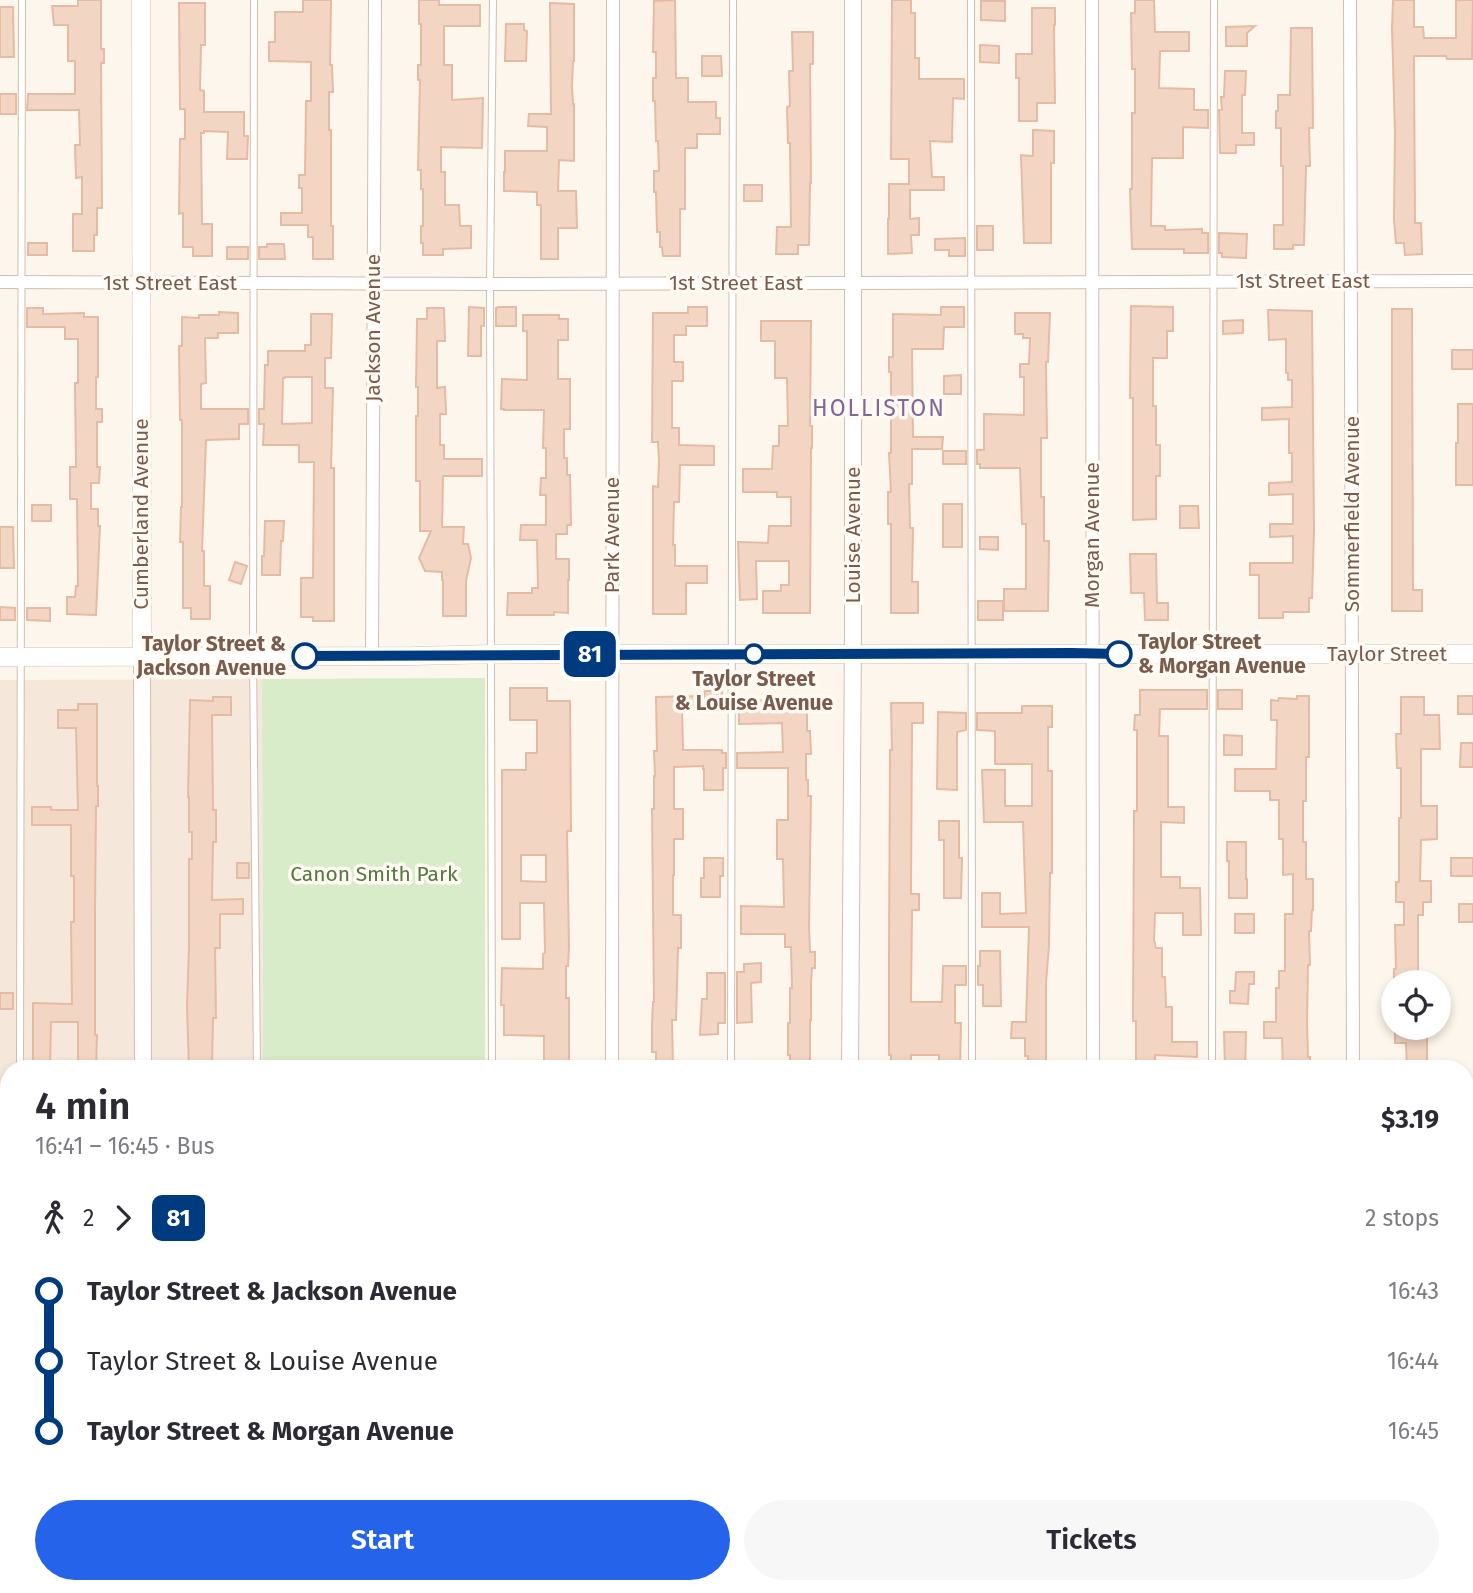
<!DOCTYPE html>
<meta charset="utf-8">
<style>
:root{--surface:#fff;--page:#f7f7f7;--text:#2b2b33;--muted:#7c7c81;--accent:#2563eb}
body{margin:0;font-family:"Fira Sans",sans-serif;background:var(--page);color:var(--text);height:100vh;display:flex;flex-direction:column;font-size:26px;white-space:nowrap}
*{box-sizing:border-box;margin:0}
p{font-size:23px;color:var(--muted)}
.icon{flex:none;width:38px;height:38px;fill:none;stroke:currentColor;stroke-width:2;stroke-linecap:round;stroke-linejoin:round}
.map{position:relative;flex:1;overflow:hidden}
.sheet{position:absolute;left:0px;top:1060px;width:1474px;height:534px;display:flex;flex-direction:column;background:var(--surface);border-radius:28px 28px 0 0;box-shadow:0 4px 10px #0003}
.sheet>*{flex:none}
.badge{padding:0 14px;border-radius:10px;font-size:24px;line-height:46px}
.fabs{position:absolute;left:1381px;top:970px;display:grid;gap:14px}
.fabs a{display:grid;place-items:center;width:70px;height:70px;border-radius:50%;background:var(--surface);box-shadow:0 4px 10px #0003;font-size:35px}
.map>.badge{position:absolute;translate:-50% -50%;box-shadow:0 0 0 4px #fff}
.legs{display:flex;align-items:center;gap:10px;height:77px;padding:0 35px;font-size:23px}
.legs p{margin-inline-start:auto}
.headline{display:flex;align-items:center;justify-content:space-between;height:119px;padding:0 35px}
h1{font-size:38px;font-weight:600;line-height:52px}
.cta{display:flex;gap:14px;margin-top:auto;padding:14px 35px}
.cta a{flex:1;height:80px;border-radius:42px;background:var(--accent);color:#fff;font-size:28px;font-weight:600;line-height:80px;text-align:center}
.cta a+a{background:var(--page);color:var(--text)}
ul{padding:0 35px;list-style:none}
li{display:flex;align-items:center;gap:24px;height:70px;font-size:26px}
li i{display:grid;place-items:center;width:10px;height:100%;margin:0 9px;background:currentColor}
li i::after{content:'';width:18px;height:18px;margin:-9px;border:5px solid;border-radius:50%;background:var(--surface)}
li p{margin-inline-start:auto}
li:first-child i{background:linear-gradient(#0000 50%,currentColor 0)}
li:last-child i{background:linear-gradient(currentColor 50%,#0000 0)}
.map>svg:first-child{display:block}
.residential{fill:#f5e8da}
.green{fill:#d8ecc9}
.building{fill:#f3d5c3;stroke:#e6bba3;stroke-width:2;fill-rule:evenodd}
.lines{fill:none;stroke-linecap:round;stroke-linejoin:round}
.service-casing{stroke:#d1beb0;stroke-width:8}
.minor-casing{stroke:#d1beb0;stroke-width:14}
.tertiary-casing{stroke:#d1beb0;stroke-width:18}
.secondary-casing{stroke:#d6c0b0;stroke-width:19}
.service{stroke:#fff;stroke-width:6}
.minor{stroke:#fff;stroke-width:12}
.tertiary{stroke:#fff;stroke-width:16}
.secondary{stroke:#fff;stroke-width:18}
.line-1-casing{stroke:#fff;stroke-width:16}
.line-1{stroke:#003b80;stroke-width:10}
.stop-1-dot{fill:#fff;stroke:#003b80;stroke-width:3.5}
.labels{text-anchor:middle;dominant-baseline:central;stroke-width:7;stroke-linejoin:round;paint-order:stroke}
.street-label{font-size:21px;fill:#7a5c4d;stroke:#fffaf3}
.stop-label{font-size:21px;font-weight:bold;fill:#7a5c4d;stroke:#fffaf3;text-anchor:start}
.park-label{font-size:21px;fill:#537a41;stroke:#fffaf3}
.neighbourhood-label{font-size:23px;letter-spacing:2px;fill:#846695;stroke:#fffaf3}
</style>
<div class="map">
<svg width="1473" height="1593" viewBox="0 0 1473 1593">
<rect width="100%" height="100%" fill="#fdf6ec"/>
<path class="residential" d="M262,679L263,1069H9V1586H141V1593H0V680Z
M1465,1309H1473V1593H927L925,1586H1465Z"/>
<path class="green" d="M485,678V1069H263L262,679Z"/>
<path class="building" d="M78,0H101V49H104V63H101L102,208H97V235H94V251H73V214H82V177L76,178L75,145H80L79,110H27L28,94H75V61H68V25H54L52,6H78Z
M303,0H331L330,65H332L333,92H329V130H331V226H333V259H313V237H308V225H281V213H302V188H299V175H305L306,101H311V62L269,61V42H275V12H303Z
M419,0H439V5H480V26H444V65H452V100L483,98L482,148L441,147V172H445V205H459L460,226H471V248L443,249V255H423V243H421V226H423V189H421V170H418L420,80H418V65H421V24H419Z
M675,0L676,78H688V102H716V118H720V134H697V148H685V209H680V256H663L662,247H660V232H657L656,192H654V171H659L658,141H656L655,101H653V78H656V52H653L654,1Z
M892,0H911V13H915V58H919V79H964V99L953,98L952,142L930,141L932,177H944V190H910V219L919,218V235H911L912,253L888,254V219H889V184H909V159H891Z
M1135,0H1154L1155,32H1189V51H1160L1159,88L1194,89V110H1208V128L1183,127V158H1152L1151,226H1165V230L1202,229V233H1208V253H1184V249H1132L1130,189H1132V113H1135V69H1132L1131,13H1135Z
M1393,0H1414V27H1423L1424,38H1456V0H1473L1472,59H1447L1446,56H1414L1415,223H1421L1422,254L1405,255L1404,243H1396L1394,220L1395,133L1392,28Z
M981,1H1005V21L981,20Z
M179,3H205V45H201L200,90L204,91V112H244V136H248L247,159H227L228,132L204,131V133H201L202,224H212V256H193V247H183V213L179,214L180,139H185V109H180Z
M550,3L574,4V61H573L572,86L573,104H574V161L559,160L558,191H576L577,228H558V259H541V205H537V192L504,191V172H505V151H547V127L528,126L529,114H551Z
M0,7H13L14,57H0Z
M1032,8H1055V25H1054L1055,103H1037V121H1019V78H1016V54H1032Z
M506,24H524V30L527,31L526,61H505Z
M1255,26L1247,33V46H1226V27Z
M1291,28H1312L1313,128H1309L1310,166H1306L1304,245H1293V249H1274V225H1283V166H1281V128H1276V111H1278V95H1290Z
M792,32H813V64H810L811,183H810L809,245H798V254H776L777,227H791L790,143H788L787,107L790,106L789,71H793Z
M980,45L999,46V63L980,62Z
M702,56H721L722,76H702Z
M1225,71H1246L1245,95H1242V133H1254V145H1236V153H1220L1219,110H1222L1221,97H1224Z
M0,94H16V114H0Z
M1033,130L1054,131V163H1051V243H1024L1021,155L1033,156Z
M744,185H762V201H744Z
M977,226H993V250H977Z
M1219,233L1247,234L1246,258L1222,257V253H1219Z
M965,238V256H949V250H935V239Z
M28,243H47V255H28Z
M267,244H284L285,259H259V247H267Z
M227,247H248V259H227Z
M1131,306L1173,307V331H1167V358H1153V406H1156V445H1160V476H1156V519L1133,520V398H1130Z
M469,307L484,308V326H481V356H468Z
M499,307H516V326H496V308Z
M688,307H707V326H686V335H674V362H683V381H672V428H679V445L714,446V465H680L679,502H674L673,545H675V566H707V583H686V614H653V486L658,487L659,460L658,442H652L653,313H688Z
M941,307H964V327H944L943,349H912L913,437H943L942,449H912V484H909L910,528H913L912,582H918V613H891V524H888V492H891L889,453H891V372H889V357H893V314L941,315Z
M27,308H43V314L84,313V317H98V377H96V409H102V422H97V467H100L99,483H91V509H98V526H100L96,615L67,614V597H75L76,586H78L77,499H70V467H76L75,383H78V339H65V327H27Z
M427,308H444L445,341H437V388L445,387L446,414H440V445H444V459H482V476H443L442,527H464L463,544H468L471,558L466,581V616H443V580H442V572L425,571L419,558L431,531H420V481H416V416H418V387H416L417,319H427Z
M1392,309H1412L1413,590H1422V611H1392Z
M1268,310L1312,311L1314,530L1312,598H1309V612H1283V618H1259V575H1250V563H1293V536L1270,537V524H1293V494L1269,495V483L1292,482V453H1289V419L1262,420V408L1292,407V380H1288V373H1286V339L1269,340Z
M219,312L238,313V333H218V338H205L206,383L201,384V409H248V424H239V439L206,440L202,551H204V586H210V619H191V608H183V542H180L181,507H182V420H180L179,346H182V317L199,318V315H219Z
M1015,313H1050L1048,362H1046L1047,438H1041V497H1044V541H1049L1048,611H1004V589H1026V524H1022L1020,468H980V464H977V450H984V414L1024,415V377H1020V364H1029L1030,338H1023V334H1015Z
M311,314H332L331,358H325V388H333L331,468H334V621H313V617H301V578H313L314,462H299V445H263L264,424H259V409H264L265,365H268V351H305V345H311ZM285,377H312V423L282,424L283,378H285Z
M523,315H559V319H568V340H558V379H570V429H564V458H567V475H570L571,525H567V534H556V559H569V580H568V613L554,612V615H507L508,593H532V588H538L537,540H520L521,525H546V495H540L541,478H546V448H543L544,410H504V409H501L502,379L527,380V331H523Z
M1243,320V333L1223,334V321Z
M761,321H811L810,426H812V448H811L810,613H763V591H781V585H789V561H756L757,599L740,600L738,542L768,543L769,526H791V497H777V492H743V469H772L773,446H779V426H788L787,378H775V341H761Z
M1452,350H1473V369H1452Z
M961,375V394H944V376Z
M1458,404H1473V485H1456V443H1458Z
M943,451H966V464H943Z
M943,504H962V547H943Z
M32,505H51V521H32Z
M1180,506H1198L1199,528H1180Z
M265,521H284L283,541H281L280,575H262V556H264Z
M0,527H13L14,568H0Z
M980,537H998V550L980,549Z
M1130,554H1156L1157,603H1168V620H1145L1144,593H1131Z
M235,562L247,566L241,584L229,580Z
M978,601H1003V620H978Z
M0,607L15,608V620H0Z
M27,608H50V621L27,620Z
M510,688H547V701H570L571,831H567L569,947L568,966H566V998H569V1069H544V1036L504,1035V1005H501L502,968L543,969V954L545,953L544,903H520V939H502V770H526V753H537V720H510ZM521,855H546V882L521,881Z
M1140,690H1207V709H1160L1159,736H1168V807H1184V823L1161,822V877H1180V888H1200L1201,935H1183V913H1155L1154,940L1156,948H1162V977H1165L1166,1007H1172V1042H1197V1057L1155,1055V1069H1136V1021H1133L1134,811H1137V730H1134L1135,715H1140Z
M1218,690H1242V709H1218Z
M705,691H722V710H682L683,750H722V753H726V768H723V790H704V769H703V766L674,767V809H683V839H674V875H673V915H681V948H678L676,1020H672L673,1069H656V1052H652V1022L653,1002H654L652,809H654V776H655L654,751H657L656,697L704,696Z
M1297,696H1309V757H1306V801H1303V842H1306V879H1313V910H1312L1311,931H1309L1310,965H1308L1307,1022L1308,1057H1310V1069H1283L1282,1038H1264V1022H1276V988H1279V971H1285V914H1293V874L1283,875V839H1279V800H1270V791H1235V769H1276L1277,720H1271V700L1278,701L1279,698L1297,699Z
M1458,696H1473V714H1458Z
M213,697H231V715H212L213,810H216V842H213L212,900L243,899V914H220V948H215L216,1018H213L212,1069H189L187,1006L189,947V859H192V832H189V797H188L190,700L213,701Z
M1401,697H1424V715H1439L1440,749H1421V806H1437V839L1421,840L1420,881H1431V902H1423V915H1418V982H1394V969H1396L1395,925H1404V902H1396V882H1399V818H1401V768H1397L1396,734H1401Z
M739,700L791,701V704H807V731H810L811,754H806V780H808V796H811L809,927L810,952H815V968H812L811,983V1020H810V1069H790V1055H788V1023H790V988H792L791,947H785V934H741V906L784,907L783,859H777V820H788V768H737V753L783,752L782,723L739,724Z
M891,703H923V723H912L911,894H919V910H912L911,1002H942L943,966H966V985H955V1023H961L960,1069H939V1055H911V1069H891V1055H889V951L890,750H892Z
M78,704H97V786H98V806H96L95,911V1035H97L96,1069H78V1022H51L50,1069H33V1003L72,1004L71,922H74V876H71V825H32V807H51V810H78L76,728H58V710H78Z
M1022,706H1052V727H1048V771H1052V873H1050L1049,946L1046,983V1069H1028V1056H1025V1038H1011L1012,1022H1026L1029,927H982V893H1000V914L1026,913L1023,822H984L982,770H1005V806H1032V764H995V731L977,730V713H1022Z
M938,712L966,713V730L957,732V790L937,789Z
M1224,735L1242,736V755H1224Z
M1461,743H1473V767H1460Z
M939,821H959V858H962L961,898H944V840H939Z
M1227,842H1246V879H1247V898H1229V861H1227Z
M704,858H723V876H720V897H701V878H704Z
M1451,858H1473V876H1451Z
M237,863H249V878H237Z
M1459,904H1473V922H1459Z
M1235,914H1254V933H1235Z
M980,951H1000L1001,1006H983V985H978V966H980Z
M761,963V982L751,983L752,1022L737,1023V972H744V964Z
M1236,972H1254V984H1249L1248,1004L1230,1003V991H1235Z
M707,973H725V1023H718V1034L700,1035L702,999H707Z
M0,993H13V1009H0Z
M1395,1027H1427V1069H1407L1406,1043H1395Z
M1224,1032H1246L1245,1069H1225Z"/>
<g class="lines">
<g class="service-casing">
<path id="service" d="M254,0L253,656L257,1069
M971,0L972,1069
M20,1069L22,0
M492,1069L490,284L493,0
M731,1069L733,0
M1212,1069L1214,0
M1465,1304H1473
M20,1586V1593
M1036,1586L1037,1593
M256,1593V1586
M1318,1593V1586"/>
</g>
<g class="minor-casing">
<path id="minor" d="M1092,0L1093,1069
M1350,0L1353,1069
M0,282L490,284L1473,281
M372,656L375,0
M612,1069L613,0
M0,1195H9
M364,1586V1593
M1185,1586V1593
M883,1593L902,1590
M1462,1593V1586"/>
</g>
<g class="tertiary-casing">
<path id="tertiary" d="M142,657L143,1069
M850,1069L853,633V0
M902,1586L903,1593
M141,1593V1586"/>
</g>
<g class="secondary-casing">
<path id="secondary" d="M141,0L142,657
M0,657L414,656L491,654H1473"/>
</g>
<use href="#service" class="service"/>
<use href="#minor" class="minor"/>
<use href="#tertiary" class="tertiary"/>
<use href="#secondary" class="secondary"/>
</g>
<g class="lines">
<g class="line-1-casing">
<path id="line-1" d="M305,656L1072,653L1119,654"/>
</g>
<use href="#line-1" class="line-1"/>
</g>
<g class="stop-1-dot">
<circle cx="754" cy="654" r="9"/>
<circle cx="1119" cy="654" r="12"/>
<circle cx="305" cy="656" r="12"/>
</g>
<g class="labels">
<g class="street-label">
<text x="1303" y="281">1st Street East</text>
<text x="170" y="283">1st Street East</text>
<text x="736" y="283">1st Street East</text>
<text transform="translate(373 328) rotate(-90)">Jackson Avenue</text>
<text transform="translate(141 514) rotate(-90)">Cumberland Avenue</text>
<text transform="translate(1352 514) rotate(-90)">Sommerfield Avenue</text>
<text transform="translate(612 535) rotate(-90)">Park Avenue</text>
<text transform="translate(853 535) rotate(-90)">Louise Avenue</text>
<text transform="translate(1092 535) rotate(-90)">Morgan Avenue</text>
<text x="1387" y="654">Taylor Street</text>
</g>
<g class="stop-label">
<text x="1138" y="642">Taylor Street<tspan x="1138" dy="24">&amp; Morgan Avenue</tspan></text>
<text x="286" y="644" text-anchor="end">Taylor Street &amp;<tspan x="286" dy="24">Jackson Avenue</tspan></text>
<text x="754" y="679" text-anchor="middle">Taylor Street<tspan x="754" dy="24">&amp; Louise Avenue</tspan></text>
</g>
<g class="park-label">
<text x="374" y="874">Canon Smith Park</text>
</g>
<g class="neighbourhood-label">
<text x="879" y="408">HOLLISTON</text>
</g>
</g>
</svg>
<div class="fabs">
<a><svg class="icon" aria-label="locate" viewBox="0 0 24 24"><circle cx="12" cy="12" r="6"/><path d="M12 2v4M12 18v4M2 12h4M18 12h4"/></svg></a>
</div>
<b class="badge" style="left:590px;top:654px;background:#003b80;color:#fff">81</b>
<section class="sheet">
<div class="headline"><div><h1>4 min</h1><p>16:41 – 16:45 · Bus</p></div><b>$3.19</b></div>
<div class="legs"><svg class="icon" aria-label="walk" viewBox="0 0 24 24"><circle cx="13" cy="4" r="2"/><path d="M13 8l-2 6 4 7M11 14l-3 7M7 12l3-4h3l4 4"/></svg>2<svg class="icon" aria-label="forward" viewBox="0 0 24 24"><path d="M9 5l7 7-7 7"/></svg><b class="badge" style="background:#003b80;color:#fff">81</b><p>2 stops</p></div>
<ul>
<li><i style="color:#003b80"></i><b>Taylor Street &amp; Jackson Avenue</b><p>16:43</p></li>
<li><i style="color:#003b80"></i><span>Taylor Street &amp; Louise Avenue</span><p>16:44</p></li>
<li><i style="color:#003b80"></i><b>Taylor Street &amp; Morgan Avenue</b><p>16:45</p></li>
</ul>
<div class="cta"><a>Start</a><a>Tickets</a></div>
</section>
</div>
